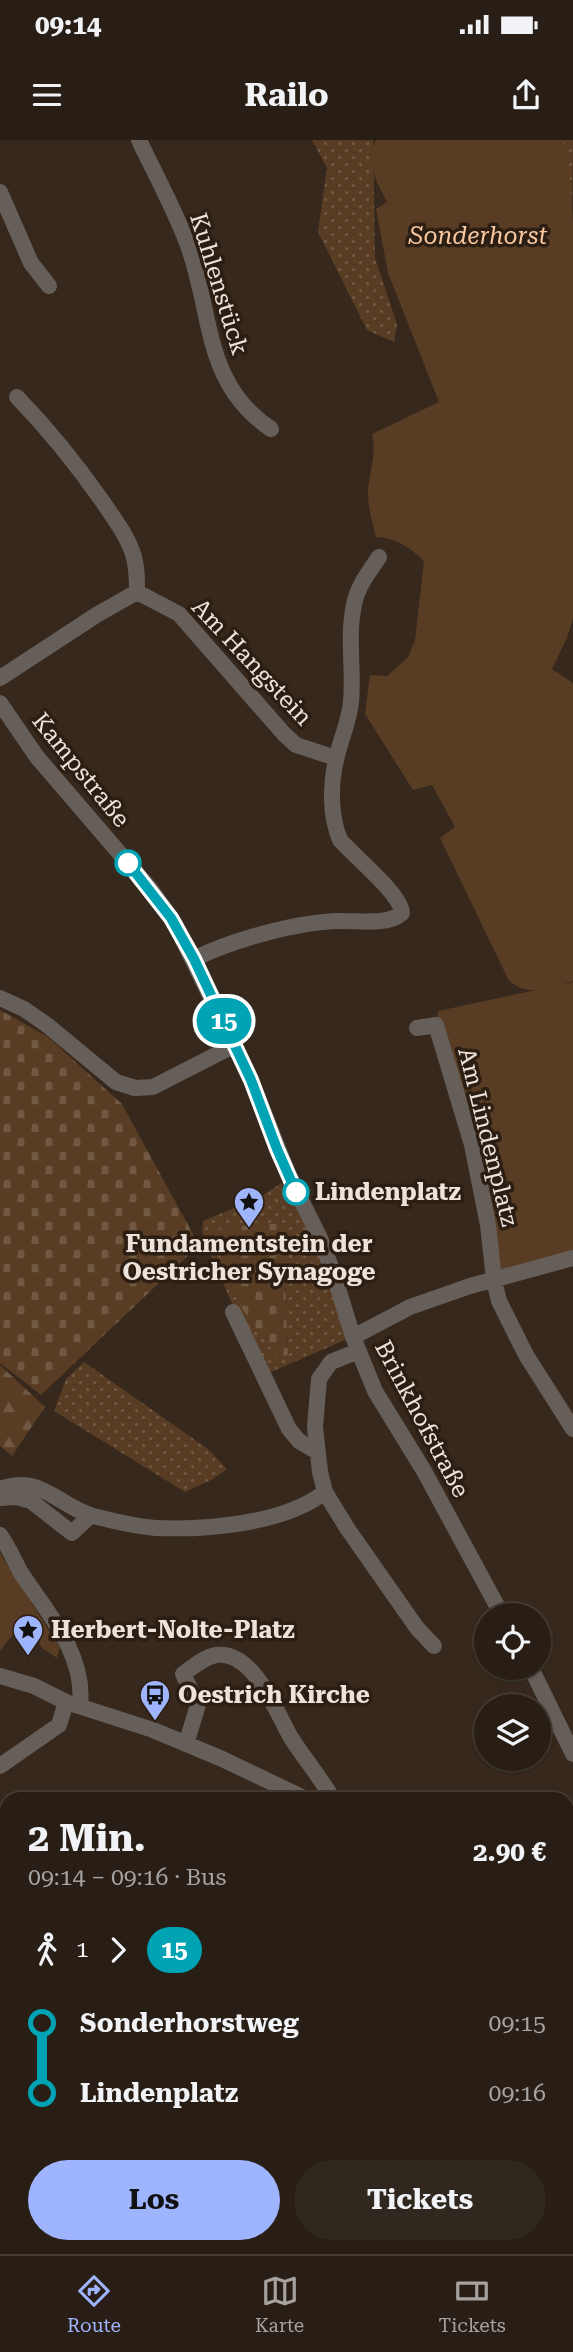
<!DOCTYPE html>
<html lang="de">
<meta charset="utf-8">
<style>
:root{--surface:#281e15;--page:#30271e;--text:#f1f3f6;--muted:#a5a2a0;--line:#443c34;--accent:#9eb4fd}
body{margin:0;font-family:"Roboto Serif",serif;background:var(--page);color:var(--text);height:100vh;display:flex;flex-direction:column;font-size:26px;white-space:nowrap}
*{box-sizing:border-box;margin:0}
p{font-size:23px;color:var(--muted)}
.icon{flex:none;width:38px;height:38px;fill:none;stroke:currentColor;stroke-width:2;stroke-linecap:round;stroke-linejoin:round}
.map{position:relative;flex:1;overflow:hidden}
.panel{position:absolute;left:0px;top:1652px;width:574px;height:462px;display:flex;flex-direction:column;background:var(--surface);border-radius:21px 21px 0 0;box-shadow:0 2px 5px #0004,0 0 0 2px var(--line)}
.panel>*{flex:none}
.badge{padding:0 14px;border-radius:23px;font-size:24px;line-height:46px}
.fabs{position:absolute;left:474px;top:1463px;display:grid;gap:14px}
.fabs a{display:grid;place-items:center;width:77px;height:77px;border-radius:50%;background:var(--surface);box-shadow:0 2px 5px #0004,0 0 0 2px var(--line);font-size:35px}
.map>.badge{position:absolute;translate:-50% -50%;box-shadow:0 0 0 4px #fff}
.legs{display:flex;align-items:center;gap:10px;height:77px;padding:0 28px;font-size:23px}
.legs p{margin-inline-start:auto}
.head{display:flex;align-items:center;justify-content:space-between;height:119px;padding:0 28px}
h1{font-size:38px;font-weight:700;line-height:52px}
.button{display:flex;gap:14px;margin-top:auto;padding:14px 28px}
.button a{flex:1;height:80px;border-radius:42px;background:var(--accent);color:#111;font-size:28px;font-weight:700;line-height:80px;text-align:center}
.button a+a{background:var(--page);color:var(--text)}
ul{padding:0 28px;list-style:none}
li{display:flex;align-items:center;gap:24px;height:70px;font-size:26px}
li i{display:grid;place-items:center;width:10px;height:100%;margin:0 9px;background:currentColor}
li i::after{content:'';width:18px;height:18px;margin:-9px;border:5px solid;border-radius:50%;background:var(--surface)}
li p{margin-inline-start:auto}
li:first-child i{background:linear-gradient(#0000 50%,currentColor 0)}
li:last-child i{background:linear-gradient(currentColor 50%,#0000 0)}
.status{display:flex;justify-content:space-between;align-items:center;height:49px;padding:0 35px;background:var(--surface);direction:ltr}
.status svg{height:19px;fill:currentColor}
header{display:flex;justify-content:space-between;align-items:center;height:91px;padding:0 28px;background:var(--surface);font-size:32px;font-weight:700}
.menu{display:flex;justify-content:space-around;align-items:center;height:98px;border-top:2px solid var(--line);background:var(--surface);font-size:19px;color:var(--muted)}
.menu a{display:grid;justify-items:center;gap:4px}
.menu .on{color:var(--accent)}
.map>svg:first-child{display:block}
.grass{fill:url(#grass-dots);fill-rule:evenodd}
.forest{fill:url(#forest-firs)}
.cemetery{fill:url(#cemetery-stones)}
.park{fill:#583c23}
.lines{fill:none;stroke-linecap:round;stroke-linejoin:round}
.minor{stroke:#665f59;stroke-width:16}
.line-1-casing{stroke:#fff;stroke-width:16}
.line-1{stroke:#00a3b4;stroke-width:10}
.stop-1-dot{fill:#fff;stroke:#00a3b4;stroke-width:3.5}
.labels{text-anchor:middle;dominant-baseline:central;stroke-width:7;stroke-linejoin:round;paint-order:stroke}
.park-label{font-size:24px;font-style:italic;fill:#f9c8a0;stroke:#2c1e13}
.street-label{font-size:24px;fill:#ede3db;stroke:#2c1e13}
.stop-label{font-size:24px;font-weight:bold;fill:#ede3db;stroke:#2c1e13;text-anchor:start}
.poi-label{font-size:24px;font-weight:bold;fill:#ede3db;stroke:#2c1e13;text-anchor:start}
</style>
<div class="status"><b>09:14</b><svg viewBox="0 0 49 12"><path d="M0 12V9h3v3zM5 12V6h3v6zM10 12V3h3v9zM15 12V0h3v12zM26 1h20v11H26zM47 4h2v5h-2z"/></svg></div>
<header><svg class="icon" aria-label="menu" viewBox="0 0 24 24"><path d="M4 6h16M4 12h16M4 18h16"/></svg>Railo<svg class="icon" aria-label="share" viewBox="0 0 24 24"><path d="M12 15V3M7 8l5-5 5 5M5 13v7h14v-7"/></svg></header>
<div class="map">
<svg width="573" height="2114" viewBox="0 0 573 2114">
<defs>
<pattern id="grass-dots" width="8" height="8" patternUnits="userSpaceOnUse" patternTransform="scale(1.75)"><rect width="8" height="8" fill="#583c23"/><path d="M2 2h.1M6 6h.1" fill="none" stroke="#705842" stroke-width="1.8" stroke-linecap="round"/></pattern>
<pattern id="forest-firs" width="22" height="20" patternUnits="userSpaceOnUse" patternTransform="scale(1.75)"><rect width="22" height="20" fill="#583c23"/><path d="M5 1l3.5 6h-7zM16 11l3.5 6h-7z" fill="#705842"/></pattern>
<pattern id="cemetery-stones" width="16" height="16" patternUnits="userSpaceOnUse" patternTransform="scale(1.75)"><rect width="16" height="16" fill="#583c23"/><path d="M2 7V4a2 2 0 0 1 4 0v3zM10 15v-3a2 2 0 0 1 4 0v3z" fill="#705842"/></pattern>
</defs>
<rect width="100%" height="100%" fill="#36281c"/>
<path class="grass" d="M312,0H373L375,118L397,184L394,202L367,190L318,92L327,28Z
M555,0H573L572,87Z
M288,1039L352,1197L264,1235L205,1103L202,1092L203,1081L260,1057ZM280,1083L283,1095L288,1214L223,1088Z
M84,1222L208,1309L227,1329L211,1340L185,1352L54,1271L66,1239Z"/>
<path class="forest" d="M0,1225L45,1267L12,1316L0,1306Z"/>
<path class="cemetery" d="M0,870L48,897L122,964L199,1105L41,1255L0,1223Z
M280,1083L283,1095L288,1214L279,1219L243,1170L212,1103L210,1093L223,1088Z"/>
<path class="park" d="M376,0H561L567,7L573,80V478L567,498L552,529L573,543V841C551,847 526,859 508,839L440,698L455,687L432,645L413,650L365,574L370,535L387,536L408,517L415,500L424,421C409,407 397,398 376,397C372,382 368,367 368,352C369,333 377,313 372,294L439,262L388,133L376,69L387,62C377,43 364,20 376,0Z
M573,842V1117L495,1138L437,883L438,871Z
M0,1413L60,1508L57,1518L42,1508L32,1488C16,1485 10,1500 0,1511Z"/>
<g class="lines">
<path class="minor" d="M139,0C155,34 174,68 187,103C213,171 202,243 271,289
M0,52L31,123L49,146
M17,257C48,289 77,325 103,362C114,379 127,395 133,414C137,426 137,439 137,452
M137,452L179,474L284,594L296,605L336,618
M0,538L98,474L137,452
M0,563L37,617L152,751L175,784L251,940L289,1036L319,1096L333,1132L353,1197L375,1251L424,1331L502,1475
M194,819C232,800 302,780 345,781C361,781 389,785 402,773C401,754 354,716 340,700C330,676 330,645 336,620C340,600 349,583 351,562C354,530 347,497 354,465C357,447 369,432 379,417
M0,858L24,869L47,885L116,942L135,948L153,947L235,905
M417,888L436,885L472,1005L488,1085L494,1140L499,1161L526,1215L573,1289
M233,1172L289,1289L299,1301L316,1311
M353,1197L410,1167L470,1146L573,1118
M358,1211L331,1222L319,1239L315,1287L320,1332L325,1352L347,1388L417,1488L434,1506
M0,1349C42,1334 56,1365 93,1376C113,1381 136,1387 156,1388C207,1390 284,1384 325,1352
M0,1358L17,1357L31,1361L72,1393L91,1375
M0,1395C8,1406 14,1420 21,1433C47,1472 86,1515 80,1565
M531,1528L573,1614
M0,1536L34,1546L66,1562L153,1590L220,1618L306,1659
M186,1604L198,1565L183,1534C193,1527 204,1517 216,1515C253,1510 276,1571 290,1596C303,1617 320,1637 333,1659
M0,1626L59,1585L66,1562
M567,1704L573,1702
M0,1803L7,1825
M0,1944L7,1941
M567,2048L573,2057
M116,2107L120,2114
M418,2107L426,2114
M256,2114L259,2107
M458,2114L465,2107"/>
</g>
<g class="lines">
<g class="line-1-casing">
<path id="line-1" d="M128,723L171,778L194,819L251,940L277,1009L296,1052"/>
</g>
<use href="#line-1" class="line-1"/>
</g>
<defs>
<g id="sight-pin" transform="scale(1.575)"><path d="M0 17L-7.5 6A9.5 9.5 0 1 1 7.5 6Z" fill="#9eb4fd" stroke="#2c1e13"/><path d="M0-6L1.8-2.2L6-1.7L2.9 1.2L3.7 5.4L0 3.3L-3.7 5.4L-2.9 1.2L-6-1.7L-1.8-2.2Z" fill="#111"/></g>
<g id="bus-pin" transform="scale(1.575)"><path d="M0 17L-7.5 6A9.5 9.5 0 1 1 7.5 6Z" fill="#9eb4fd" stroke="#2c1e13"/><path d="M-5-6H5V4H4V6H2V4H-2V6H-4V4H-5ZM-3.5-4V0h7V-4ZM-3.5 1.2v1.5H-2V1.2ZM2 1.2v1.5H3.5V1.2Z" fill="#111"/></g>
</defs>
<g fill-rule="evenodd">
<use href="#sight-pin" x="249" y="1062"/>
<use href="#sight-pin" x="28" y="1490"/>
<use href="#bus-pin" x="155" y="1555"/>
</g>
<g class="stop-1-dot">
<circle cx="128" cy="723" r="12"/>
<circle cx="296" cy="1052" r="12"/>
</g>
<g class="labels">
<g class="park-label">
<text x="478" y="96">Sonderhorst</text>
</g>
<g class="street-label">
<text transform="translate(219 144) rotate(73)">Kuhlenstück</text>
<text transform="translate(252 522) rotate(47)">Am Hangstein</text>
<text transform="translate(81 630) rotate(51)">Kampstraße</text>
<text transform="translate(488 997) rotate(76)">Am Lindenplatz</text>
<text transform="translate(422 1279) rotate(62)">Brinkhofstraße</text>
</g>
<g class="stop-label">
<text x="315" y="1052">Lindenplatz</text>
</g>
<g class="poi-label">
<text x="249" y="1104" text-anchor="middle">Fundamentstein der<tspan x="249" dy="28">Oestricher Synagoge</tspan></text>
<text x="51" y="1490">Herbert-Nolte-Platz</text>
<text x="178" y="1555">Oestrich Kirche</text>
</g>
</g>
</svg>
<div class="fabs">
<a><svg class="icon" aria-label="locate" viewBox="0 0 24 24"><circle cx="12" cy="12" r="6"/><path d="M12 2v4M12 18v4M2 12h4M18 12h4"/></svg></a>
<a><svg class="icon" aria-label="layers" viewBox="0 0 24 24"><path d="M12 4l9 5-9 5-9-5zM3 14l9 5 9-5"/></svg></a>
</div>
<b class="badge" style="left:224px;top:881px;background:#00a3b4;color:#fff">15</b>
<section class="panel">
<div class="head"><div><h1>2 Min.</h1><p>09:14 – 09:16 · Bus</p></div><b>2.90 €</b></div>
<div class="legs"><svg class="icon" aria-label="walk" viewBox="0 0 24 24"><circle cx="13" cy="4" r="2"/><path d="M13 8l-2 6 4 7M11 14l-3 7M7 12l3-4h3l4 4"/></svg>1<svg class="icon" aria-label="forward" viewBox="0 0 24 24"><path d="M9 5l7 7-7 7"/></svg><b class="badge" style="background:#00a3b4;color:#fff">15</b></div>
<ul>
<li><i style="color:#00a3b4"></i><b>Sonderhorstweg</b><p>09:15</p></li>
<li><i style="color:#00a3b4"></i><b>Lindenplatz</b><p>09:16</p></li>
</ul>
<div class="button"><a>Los</a><a>Tickets</a></div>
</section>
</div>
<nav class="menu">
<a class="on"><svg class="icon" aria-label="directions" viewBox="0 0 24 24"><path d="M12 3l9 9-9 9-9-9zM9 14v-3h6M13 9l2 2-2 2"/></svg>Route</a>
<a><svg class="icon" aria-label="map" viewBox="0 0 24 24"><path d="M3 6l6-2 6 2 6-2v14l-6 2-6-2-6 2zM9 4v14M15 6v14"/></svg>Karte</a>
<a><svg class="icon" aria-label="tickets" viewBox="0 0 24 24"><path d="M3 7h18v10H3zM15 7v10"/></svg>Tickets</a>
</nav>
